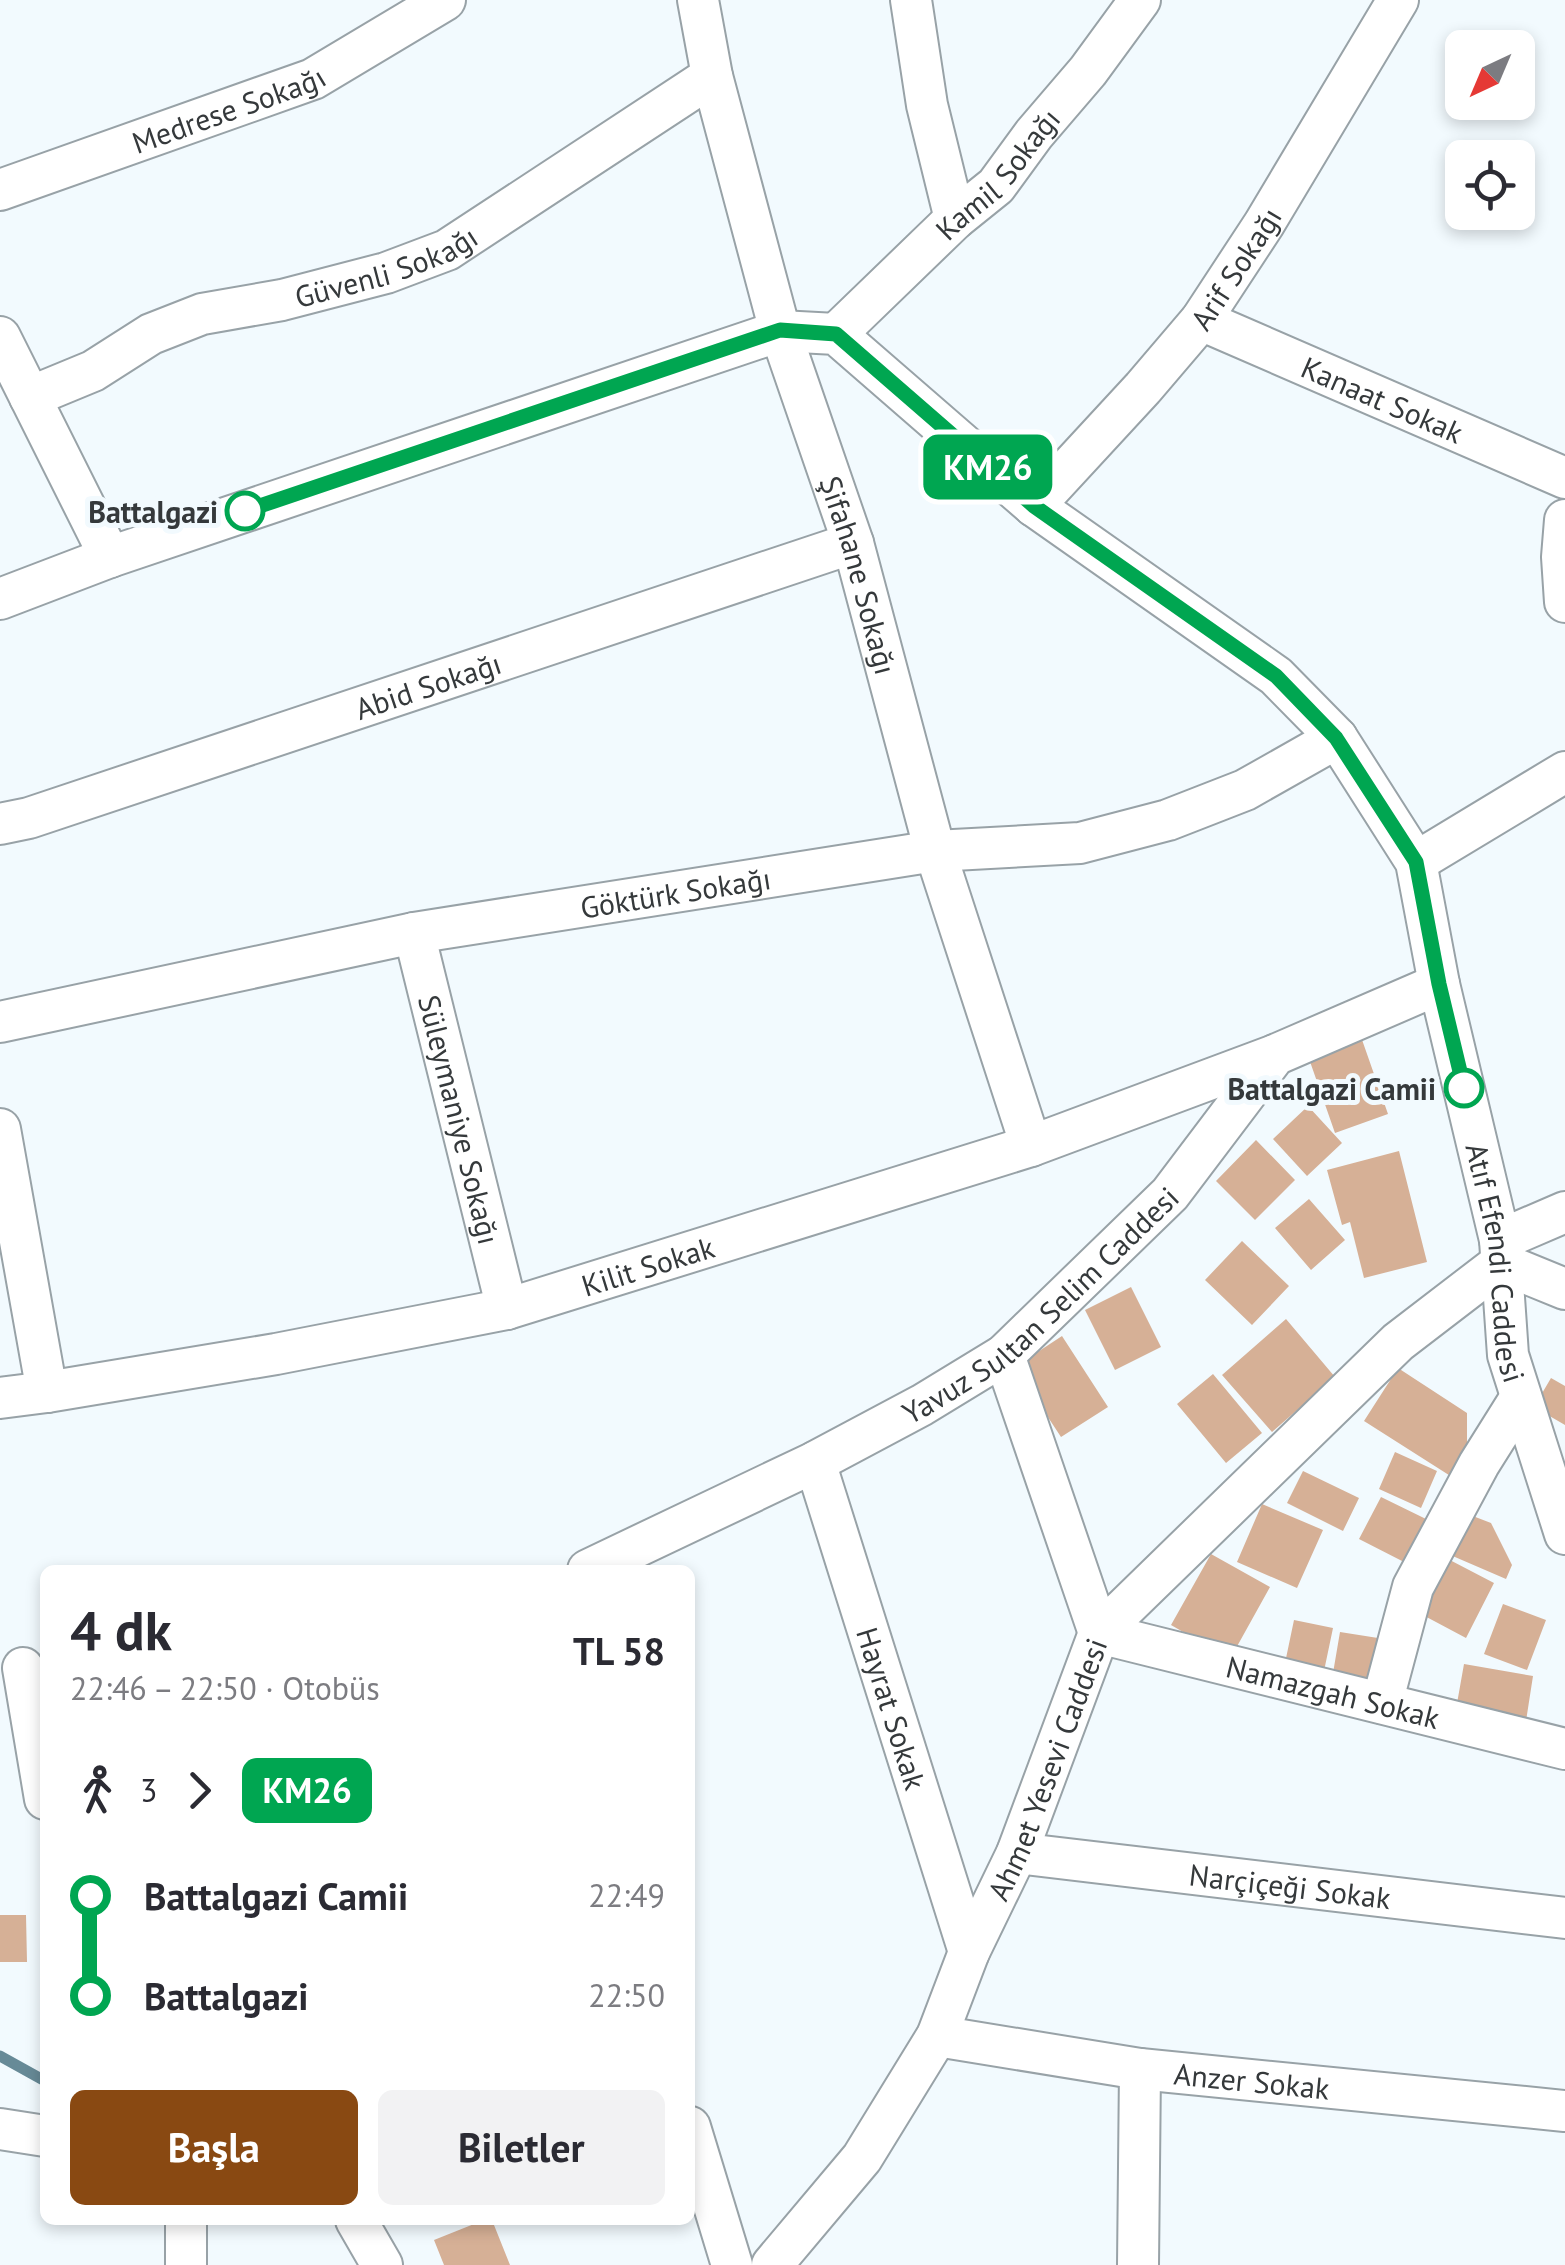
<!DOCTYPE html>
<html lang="tr">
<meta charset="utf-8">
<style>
:root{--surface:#fff;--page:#f2f2f3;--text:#2b2b33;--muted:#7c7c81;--accent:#894912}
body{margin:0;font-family:"PT Sans",sans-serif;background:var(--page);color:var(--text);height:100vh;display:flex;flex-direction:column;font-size:38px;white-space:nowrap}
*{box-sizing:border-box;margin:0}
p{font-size:32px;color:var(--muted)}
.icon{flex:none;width:55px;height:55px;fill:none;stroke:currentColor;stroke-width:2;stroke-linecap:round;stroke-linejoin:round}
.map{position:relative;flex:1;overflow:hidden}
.details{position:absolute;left:40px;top:1565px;width:655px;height:660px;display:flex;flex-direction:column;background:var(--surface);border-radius:15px;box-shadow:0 5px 15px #0003}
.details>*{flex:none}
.badge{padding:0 20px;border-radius:15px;font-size:35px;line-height:65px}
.needle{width:65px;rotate:224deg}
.tools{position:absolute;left:1445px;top:30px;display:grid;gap:20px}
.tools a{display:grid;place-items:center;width:90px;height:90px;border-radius:15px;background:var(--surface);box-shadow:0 5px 15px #0003;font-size:50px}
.map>.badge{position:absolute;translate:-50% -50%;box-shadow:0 0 0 5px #fff}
.legs{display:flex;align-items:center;gap:15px;height:110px;padding:0 30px;font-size:32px}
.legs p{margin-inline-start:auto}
.head{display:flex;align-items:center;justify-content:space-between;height:170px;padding:0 30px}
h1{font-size:55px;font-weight:600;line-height:75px}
.button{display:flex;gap:20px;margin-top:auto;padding:20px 30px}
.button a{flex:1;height:115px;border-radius:15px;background:var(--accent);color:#fff;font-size:40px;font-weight:600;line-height:115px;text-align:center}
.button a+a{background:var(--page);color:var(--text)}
ul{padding:0 30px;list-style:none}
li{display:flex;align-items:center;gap:35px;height:100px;font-size:38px}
li i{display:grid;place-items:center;width:15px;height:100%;margin:0 12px;background:currentColor}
li i::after{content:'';width:25px;height:25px;margin:-12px;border:8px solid;border-radius:50%;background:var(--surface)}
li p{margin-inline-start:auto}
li:first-child i{background:linear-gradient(#0000 50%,currentColor 0)}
li:last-child i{background:linear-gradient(currentColor 50%,#0000 0)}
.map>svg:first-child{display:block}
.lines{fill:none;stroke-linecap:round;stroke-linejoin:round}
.stream{stroke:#678a97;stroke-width:11}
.building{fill:#d6b096}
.minor-casing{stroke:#98a2a7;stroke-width:44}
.minor{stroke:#fff;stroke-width:40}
.line-1-casing{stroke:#fff;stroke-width:22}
.line-1{stroke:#00a651;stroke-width:15}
.stop-1-dot{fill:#fff;stroke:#00a651;stroke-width:5}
.labels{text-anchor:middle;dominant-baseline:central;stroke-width:10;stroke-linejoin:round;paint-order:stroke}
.street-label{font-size:30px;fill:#35393b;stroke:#f2fafe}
.stop-label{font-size:30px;font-weight:bold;fill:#35393b;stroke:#f2fafe;text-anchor:end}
</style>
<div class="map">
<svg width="1565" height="2265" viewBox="0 0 1565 2265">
<rect width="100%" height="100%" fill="#f2fafe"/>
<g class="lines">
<path class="stream" d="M0,2056L45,2081"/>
</g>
<path class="building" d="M1360,1034L1388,1114L1335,1133L1307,1053Z
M1308,1106L1342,1143L1307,1176L1273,1139Z
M1256,1140L1295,1180L1255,1220L1216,1181Z
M1399,1151L1427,1262L1364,1278L1350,1222L1342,1225L1327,1170Z
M1309,1199L1345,1240L1311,1270L1275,1228Z
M1242,1241L1289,1286L1252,1325L1205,1280Z
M1131,1287L1161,1347L1115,1370L1085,1310Z
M1286,1319L1335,1377L1272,1432L1222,1375Z
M1062,1336L1108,1407L1061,1437L1015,1367Z
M1398,1368L1467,1413V1454L1452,1477L1364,1421Z
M1213,1374L1262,1433L1226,1463L1177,1404Z
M1551,1378L1565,1386V1425L1534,1407Z
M1395,1452L1437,1471L1421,1508L1379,1489Z
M1303,1471L1359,1498L1343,1531L1287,1503Z
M1381,1497L1426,1519L1404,1562L1359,1539Z
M1262,1504L1323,1530L1297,1588L1237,1562Z
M1465,1513L1491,1523L1512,1565L1506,1579L1448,1554Z
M1211,1554L1270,1587L1230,1659L1171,1625Z
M1446,1558L1494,1583L1466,1638L1419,1613Z
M1503,1604L1546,1620L1527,1670L1484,1654Z
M1294,1620L1333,1628L1324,1671L1285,1663Z
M1340,1632L1378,1638L1371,1680L1333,1673Z
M1464,1664L1533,1676L1526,1721L1456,1709Z
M0,1915H26L27,1962H0Z
M484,2220H492L510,2265H444L434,2240Z"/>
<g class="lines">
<g class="minor-casing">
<g id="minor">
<path id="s1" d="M698,0L712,76L780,331L853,543L935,851L1031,1146"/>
<path d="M911,0L927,105L955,219"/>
<path id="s2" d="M0,190L313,79L445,0"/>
<path id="s3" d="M1201,320L1565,478"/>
<path id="s4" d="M836,334L955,219L996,186L1034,134L1088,71L1140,0"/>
<path d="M0,337L110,557"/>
<path id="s5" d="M30,397L93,371L151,334L202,314L282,300L386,273L447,250L712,76"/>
<path id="s6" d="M1034,506L1143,388L1201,320L1264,224L1398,0"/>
<path d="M1565,520L1562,557L1565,602"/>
<path id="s7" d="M0,599L110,557L780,331L836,334L1034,506L1276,676L1337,738L1416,862L1439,984L1500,1240L1508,1355L1565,1534"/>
<path id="s8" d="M0,824L29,818L853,543"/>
<path d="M1416,862L1565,772"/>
<path id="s9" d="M414,933L507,1309"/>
<path id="s10" d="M0,1022L414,933L935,851L1080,843L1168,820L1245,790L1337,738"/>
<path d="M0,1129L47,1392"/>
<path d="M1500,1240L1565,1212"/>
<path id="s11" d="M1004,1355L1099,1633L1565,1749"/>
<path id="s12" d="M0,1398L47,1392L276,1354L507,1309L1031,1146L1275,1055"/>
<path id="s13" d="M815,1462L969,1952"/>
<path id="s14" d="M588,1570L815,1462L922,1405L1004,1355L1170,1194L1275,1055L1439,984"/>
<path d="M23,1668L45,1799"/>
<path d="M1382,1703L1413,1587L1479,1464L1521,1397"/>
<path id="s15" d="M1017,1853L1565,1918"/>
<path id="s16" d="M937,2036L1140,2069L1565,2111"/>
<path d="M690,2127L732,2265"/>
<path d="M0,2129L45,2136"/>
<path d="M186,2220V2265"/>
<path d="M356,2220L382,2265"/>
<path id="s17" d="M772,2265L862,2158L937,2036L969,1952L1017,1853L1099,1633L1398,1342L1501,1263L1565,1289"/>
<path d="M1138,2265L1140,2069"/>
</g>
</g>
<use href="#minor" class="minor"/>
</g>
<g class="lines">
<g class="line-1-casing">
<path id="line-1" d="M245,511L780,330L836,334L1034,506L1276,676L1336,738L1416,862L1439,984L1464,1088"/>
</g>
<use href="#line-1" class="line-1"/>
</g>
<g class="stop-1-dot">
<circle cx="245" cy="511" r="18"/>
<circle cx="1464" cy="1088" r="18"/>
</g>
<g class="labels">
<g class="street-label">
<text stroke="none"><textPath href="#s2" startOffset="242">Medrese Sokağı</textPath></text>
<text stroke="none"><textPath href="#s4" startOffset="228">Kamil Sokağı</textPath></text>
<text stroke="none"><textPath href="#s5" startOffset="382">Güvenli Sokağı</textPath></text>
<text stroke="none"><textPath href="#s6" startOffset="312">Arif Sokağı</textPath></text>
<text stroke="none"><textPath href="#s3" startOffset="198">Kanaat Sokak</textPath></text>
<text stroke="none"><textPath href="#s1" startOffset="598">Şifahane Sokağı</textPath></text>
<text stroke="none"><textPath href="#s8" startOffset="450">Abid Sokağı</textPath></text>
<text stroke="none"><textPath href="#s10" startOffset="688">Göktürk Sokağı</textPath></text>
<text stroke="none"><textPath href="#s9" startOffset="192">Süleymaniye Sokağı</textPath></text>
<text stroke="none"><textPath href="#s7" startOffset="2082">Atıf Efendi Caddesi</textPath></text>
<text stroke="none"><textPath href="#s12" startOffset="662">Kilit Sokak</textPath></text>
<text stroke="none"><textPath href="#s14" startOffset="528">Yavuz Sultan Selim Caddesi</textPath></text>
<text stroke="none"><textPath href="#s11" startOffset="535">Namazgah Sokak</textPath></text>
<text stroke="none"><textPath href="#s13" startOffset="258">Hayrat Sokak</textPath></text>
<text stroke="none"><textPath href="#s17" startOffset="572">Ahmet Yesevi Caddesi</textPath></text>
<text stroke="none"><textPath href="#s15" startOffset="275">Narçiçeği Sokak</textPath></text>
<text stroke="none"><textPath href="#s16" startOffset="318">Anzer Sokak</textPath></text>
</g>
<g class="stop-label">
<text x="218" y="511">Battalgazi</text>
<text x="1436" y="1088">Battalgazi Camii</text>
</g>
</g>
</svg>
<div class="tools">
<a><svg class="needle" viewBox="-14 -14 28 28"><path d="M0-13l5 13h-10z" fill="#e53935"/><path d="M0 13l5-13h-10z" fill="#7c7c81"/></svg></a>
<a><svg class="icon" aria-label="locate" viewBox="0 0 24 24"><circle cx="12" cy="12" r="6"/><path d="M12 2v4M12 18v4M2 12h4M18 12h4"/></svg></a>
</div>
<b class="badge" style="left:988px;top:467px;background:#00a651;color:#fff">KM26</b>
<section class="details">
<div class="head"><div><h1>4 dk</h1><p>22:46 – 22:50 · Otobüs</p></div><b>TL 58</b></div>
<div class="legs"><svg class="icon" aria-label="walk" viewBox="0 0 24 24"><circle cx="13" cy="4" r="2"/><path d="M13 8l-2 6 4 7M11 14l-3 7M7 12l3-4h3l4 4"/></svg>3<svg class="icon" aria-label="forward" viewBox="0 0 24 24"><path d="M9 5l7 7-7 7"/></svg><b class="badge" style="background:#00a651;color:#fff">KM26</b></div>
<ul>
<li><i style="color:#00a651"></i><b>Battalgazi Camii</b><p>22:49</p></li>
<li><i style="color:#00a651"></i><b>Battalgazi</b><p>22:50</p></li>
</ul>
<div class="button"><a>Başla</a><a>Biletler</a></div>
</section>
</div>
